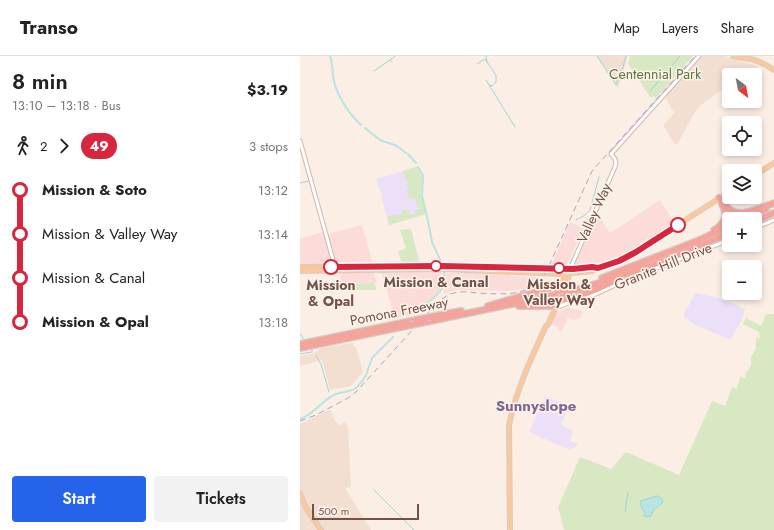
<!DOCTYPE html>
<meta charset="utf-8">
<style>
:root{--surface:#fff;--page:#f2f2f2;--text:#222;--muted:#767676;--line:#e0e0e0;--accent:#2563eb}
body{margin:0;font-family:Jost,sans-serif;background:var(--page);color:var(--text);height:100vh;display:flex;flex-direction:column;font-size:15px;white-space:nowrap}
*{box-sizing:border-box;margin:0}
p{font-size:13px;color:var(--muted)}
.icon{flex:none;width:22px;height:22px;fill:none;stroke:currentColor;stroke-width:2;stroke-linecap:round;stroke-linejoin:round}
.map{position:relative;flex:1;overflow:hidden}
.drawer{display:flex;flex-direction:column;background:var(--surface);width:300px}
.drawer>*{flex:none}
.badge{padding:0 8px;border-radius:13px;font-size:14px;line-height:26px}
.needle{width:26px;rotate:148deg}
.buttons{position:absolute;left:422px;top:12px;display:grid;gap:8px}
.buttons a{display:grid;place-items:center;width:40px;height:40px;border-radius:4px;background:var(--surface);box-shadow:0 2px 6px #0003;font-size:20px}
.scale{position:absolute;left:12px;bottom:10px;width:107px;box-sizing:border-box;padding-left:4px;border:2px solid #72524a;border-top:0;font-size:11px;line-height:14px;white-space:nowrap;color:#72524a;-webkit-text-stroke:3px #fef3e9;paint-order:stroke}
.map>.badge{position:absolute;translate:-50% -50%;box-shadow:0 0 0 2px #fff}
.legs{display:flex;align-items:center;gap:6px;height:44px;padding:0 12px;font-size:13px}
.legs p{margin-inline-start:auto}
.overview{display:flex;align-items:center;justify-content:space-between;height:68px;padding:0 12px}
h1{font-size:22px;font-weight:600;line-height:30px}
.primary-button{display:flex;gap:8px;margin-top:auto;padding:8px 12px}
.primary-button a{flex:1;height:46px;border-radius:4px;background:var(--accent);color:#fff;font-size:16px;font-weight:600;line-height:46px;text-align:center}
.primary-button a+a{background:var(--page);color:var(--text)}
ul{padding:0 12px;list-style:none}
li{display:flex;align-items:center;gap:14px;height:44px;font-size:15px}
li i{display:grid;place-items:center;width:6px;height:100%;margin:0 5px;background:currentColor}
li i::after{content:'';width:10px;height:10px;margin:-5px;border:3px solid;border-radius:50%;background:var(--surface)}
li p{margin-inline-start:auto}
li:first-child i{background:linear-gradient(#0000 50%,currentColor 0)}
li:last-child i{background:linear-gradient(currentColor 50%,#0000 0)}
header{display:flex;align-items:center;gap:24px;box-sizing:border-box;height:56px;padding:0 20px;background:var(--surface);border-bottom:1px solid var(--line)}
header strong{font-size:19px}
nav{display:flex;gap:22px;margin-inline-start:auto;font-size:14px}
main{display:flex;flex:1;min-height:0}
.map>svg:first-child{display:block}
.residential{fill:#f3dfd2}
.commercial{fill:#fbdcd8}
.education{fill:#ebe0f7}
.green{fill:#d8e8c3}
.water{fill:#b9e4e3;stroke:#a0d5d5}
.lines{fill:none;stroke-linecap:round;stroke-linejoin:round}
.stream{stroke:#a0d5d5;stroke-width:1}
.canal{stroke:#b9e4e3;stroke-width:2}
.minor-casing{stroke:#ceb7ae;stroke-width:5}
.major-casing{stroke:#d5cbc9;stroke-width:6}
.highway-casing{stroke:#d5cbc9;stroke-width:8}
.minor{stroke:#fff;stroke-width:3}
.major{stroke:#f8c89e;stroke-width:4.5}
.highway{stroke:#f3a59c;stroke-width:5.5}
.rail{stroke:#afa3c4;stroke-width:1;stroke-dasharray:6 4;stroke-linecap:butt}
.highway-bridge-casing{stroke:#d5cbc9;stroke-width:8;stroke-linecap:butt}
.highway-bridge{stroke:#f3a59c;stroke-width:5.5}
.line-1-casing{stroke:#fff;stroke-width:9}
.line-1{stroke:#d7263d;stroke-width:6}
.stop-1-dot{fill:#fff;stroke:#d7263d;stroke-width:2}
.labels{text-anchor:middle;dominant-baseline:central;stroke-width:3;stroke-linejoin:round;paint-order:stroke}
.park-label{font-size:14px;fill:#5b7842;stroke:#fef3e9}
.street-label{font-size:14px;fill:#72524a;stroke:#fef3e9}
.stop-label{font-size:14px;font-weight:bold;fill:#72524a;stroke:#fef3e9}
.neighbourhood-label{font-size:15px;font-weight:bold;fill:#7e6696;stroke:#fef3e9}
</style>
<header>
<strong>Transo</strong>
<nav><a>Map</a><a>Layers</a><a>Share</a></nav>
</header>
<main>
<section class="drawer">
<div class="overview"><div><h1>8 min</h1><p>13:10 – 13:18 · Bus</p></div><b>$3.19</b></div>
<div class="legs"><svg class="icon" aria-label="walk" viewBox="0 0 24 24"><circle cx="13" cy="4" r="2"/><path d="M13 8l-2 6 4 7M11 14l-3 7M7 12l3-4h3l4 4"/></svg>2<svg class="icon" aria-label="forward" viewBox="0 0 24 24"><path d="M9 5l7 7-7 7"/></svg><b class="badge" style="background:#d7263d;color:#fff">49</b><p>3 stops</p></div>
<ul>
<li><i style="color:#d7263d"></i><b>Mission &amp; Soto</b><p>13:12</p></li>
<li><i style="color:#d7263d"></i><span>Mission &amp; Valley Way</span><p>13:14</p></li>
<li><i style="color:#d7263d"></i><span>Mission &amp; Canal</span><p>13:16</p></li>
<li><i style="color:#d7263d"></i><b>Mission &amp; Opal</b><p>13:18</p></li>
</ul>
<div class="primary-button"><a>Start</a><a>Tickets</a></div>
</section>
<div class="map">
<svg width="474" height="474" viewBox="0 0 474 474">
<rect width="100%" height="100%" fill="#fbeee4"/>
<path class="residential" d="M297,0H328L318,32Z
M402,0H425L433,3L459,10L445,19H429V31L420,35L400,50L393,59L378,87L375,89L363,69L374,57L365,41Z
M53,287L54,290L56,291L63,316L51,330L30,334L23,307L21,303L15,306L0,310V300L12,298L21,292Z
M31,353V356L35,365L39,370L45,366L48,371L51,431L45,432L71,474H0V368Z"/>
<path class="commercial" d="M360,144L375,168L336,193L320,202L303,207L277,211L275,208L297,157L310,177Z
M270,166L283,173L271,200L266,210H251Z
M62,169L73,208L38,209L36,208L28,178Z
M23,176L31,205L28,209L0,210V183Z
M74,216L77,227L42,228L40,219L41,217Z
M140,216H141L142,232L134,241L121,250L112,258L95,263L82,217Z
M146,217H209L210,220L237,221L224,233L209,235L166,234H156L144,238L143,236L148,229L147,225Z
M268,251L283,256L281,261L274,264L268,261L262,275L258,274L259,272L251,268L256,256L261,255Z"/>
<path class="education" d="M116,111H118L122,120L121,140L126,158L89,169L81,139H83L82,136H80L76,123Z
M396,237L419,242L445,253L441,265L431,283H429L395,269L384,261V258L395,238Z
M245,340L269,350L261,369L273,375L270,385L279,388L270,394L229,376Z"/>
<path class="green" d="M330,0H393L356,42L353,40L351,42L328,8Z
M116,111H118L122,120L121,140L126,158L89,169L87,161L95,159L96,160L102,158L101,155L108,153L110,159L115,158V155L121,153L120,151L118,152L115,142L109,143L108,139L110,138H107L106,137L110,136H106V135L109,134C109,131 105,121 103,116L105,114Z
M111,173L120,208H102L98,195L106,192L100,174Z
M75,227L76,234H45L43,228Z
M466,258H474V474H264L258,451L280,401L311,413L326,396L379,419L412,345L425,350L432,331L437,333L440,321L445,322L446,317L451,310V301L456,292V281L460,283L459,276L443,268L446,262L461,270Z"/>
<path class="water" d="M356,440C360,440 362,442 363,446L353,455L351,460L346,461L344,460L345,456L342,453L340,445Z"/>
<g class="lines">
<path class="stream" d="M186,0L187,6
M297,0L316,29L323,11L326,0
M92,6L90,4L95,0
M177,8L185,3L196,19V26L192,30L189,29
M74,15L90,4
M186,24L215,71
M350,35L351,34L380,0
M0,127L9,125
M426,140L429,142L433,148
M276,164C282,161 286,159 290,154L299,121
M145,229L147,228
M0,278L4,283
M0,298L12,296V293
M16,300L21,308L29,336
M74,434L114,474
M325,456L328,436"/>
<path class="canal" d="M30,0C33,8 32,17 34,25C37,40 50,59 61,69
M65,72L80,84L97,90L106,97
M108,98L116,107
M118,111L123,119L122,140L123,144L128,165L132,186L141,206
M115,257C119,250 125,249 131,244C137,240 141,234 145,229L144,216
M67,316L72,302L93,281
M0,363C13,359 21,346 32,340C40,335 49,337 56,332C60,328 65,323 67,317"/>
<g class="minor-casing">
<path id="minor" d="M0,85L35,211
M455,172L474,164
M270,213L315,111C317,105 315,102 311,98L399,0
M256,251L261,250L268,247L296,238L331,222L429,184"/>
</g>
<g class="major-casing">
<path id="major" d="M433,0L455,4L466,9L474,14
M455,119L474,107
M0,211L101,210L273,213L292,211L298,212
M0,215L143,213L263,218L292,215L298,212L311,208L328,201L429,136
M260,231L265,220L268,217
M0,437L6,452L21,474
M210,474L209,369C216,335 231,302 246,270L248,269L269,220L268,217L269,214"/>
</g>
<g class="highway-casing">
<path id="highway" d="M419,142C424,145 426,151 430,154C441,162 463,151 474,147
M445,163L466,153
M455,165L474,157
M414,174C425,168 428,159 422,148
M302,222L397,185L429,170
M262,238C319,222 375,202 429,177
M255,243C269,247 299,232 312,226
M188,250L262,228
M219,250H252
M130,261L161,255
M126,266L255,239
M0,288L116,264
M0,292L111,269"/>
</g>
<use href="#minor" class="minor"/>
<use href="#major" class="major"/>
<use href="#highway" class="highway"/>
<path class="rail" d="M0,365L16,359L48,342L56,336L136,248C141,243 147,239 154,237C162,235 169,236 176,237C205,238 232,243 248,212L292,115L395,0"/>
<g class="highway-bridge-casing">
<path id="highway-bridge" d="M257,235L263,234
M116,264L130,261
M111,269L126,266"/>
</g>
<use href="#highway-bridge" class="highway-bridge"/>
</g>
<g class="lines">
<g class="line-1-casing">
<path id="line-1" d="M31,211L141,210L273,213L292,211L298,212L319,205L336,196L378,169"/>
</g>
<use href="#line-1" class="line-1"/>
</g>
<g class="stop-1-dot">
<circle cx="378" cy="169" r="7"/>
<circle cx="136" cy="210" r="5"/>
<circle cx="31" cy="211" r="7"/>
<circle cx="259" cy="212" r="5"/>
</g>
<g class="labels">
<g class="park-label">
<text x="355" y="18">Centennial Park</text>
</g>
<g class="street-label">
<text transform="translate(294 157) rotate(-66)">Valley Way</text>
<text transform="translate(363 210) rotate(-22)">Granite Hill Drive</text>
<text transform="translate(99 255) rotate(-11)">Pomona Freeway</text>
</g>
<g class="stop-label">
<text x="136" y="226">Mission &amp; Canal</text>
<text x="259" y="228">Mission &amp;<tspan x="259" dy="16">Valley Way</tspan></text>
<text x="31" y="229">Mission<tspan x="31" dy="16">&amp; Opal</tspan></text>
</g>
<g class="neighbourhood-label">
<text x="236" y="350">Sunnyslope</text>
</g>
</g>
</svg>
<div class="buttons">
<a><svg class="needle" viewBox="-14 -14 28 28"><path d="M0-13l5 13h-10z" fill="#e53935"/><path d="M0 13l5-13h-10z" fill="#767676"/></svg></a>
<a><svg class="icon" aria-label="locate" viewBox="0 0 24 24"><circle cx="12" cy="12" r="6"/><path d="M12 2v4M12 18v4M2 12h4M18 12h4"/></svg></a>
<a><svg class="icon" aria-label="layers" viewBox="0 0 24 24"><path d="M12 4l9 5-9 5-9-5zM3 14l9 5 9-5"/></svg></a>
<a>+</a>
<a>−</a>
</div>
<div class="scale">500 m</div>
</div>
</main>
